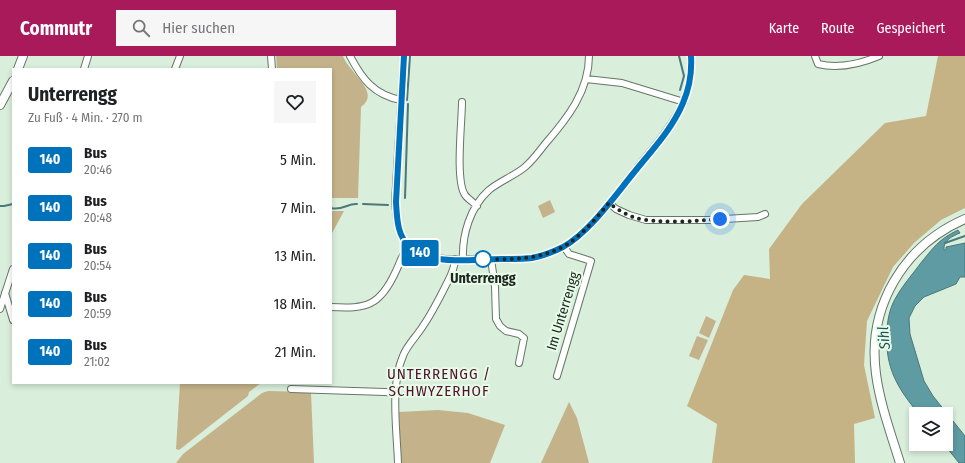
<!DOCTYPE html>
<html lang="de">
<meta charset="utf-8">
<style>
:root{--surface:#fff;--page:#f6f6f6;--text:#202124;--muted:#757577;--accent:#a81a5a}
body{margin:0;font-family:"Fira Sans Condensed",sans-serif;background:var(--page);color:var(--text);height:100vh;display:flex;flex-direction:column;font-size:15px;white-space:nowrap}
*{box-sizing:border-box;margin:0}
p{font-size:13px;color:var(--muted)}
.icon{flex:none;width:22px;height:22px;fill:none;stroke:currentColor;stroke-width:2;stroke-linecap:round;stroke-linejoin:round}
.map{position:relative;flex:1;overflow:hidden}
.side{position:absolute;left:12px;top:12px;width:320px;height:316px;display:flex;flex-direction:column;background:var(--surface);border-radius:0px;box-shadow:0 2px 6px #0003}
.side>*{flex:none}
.badge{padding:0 8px;border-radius:3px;font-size:14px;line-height:26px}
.buttons{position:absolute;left:909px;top:351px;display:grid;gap:8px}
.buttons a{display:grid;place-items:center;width:44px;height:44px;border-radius:0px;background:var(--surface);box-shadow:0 2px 6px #0003;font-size:20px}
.you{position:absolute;width:20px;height:20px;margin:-10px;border:3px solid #fff;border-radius:50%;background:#1a73e8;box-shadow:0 0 0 6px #1a73e833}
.map>.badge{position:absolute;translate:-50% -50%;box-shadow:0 0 0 2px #fff}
.round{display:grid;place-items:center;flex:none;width:42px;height:42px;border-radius:0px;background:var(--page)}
.head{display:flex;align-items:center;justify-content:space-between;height:68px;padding:0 16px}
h1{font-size:19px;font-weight:700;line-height:30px}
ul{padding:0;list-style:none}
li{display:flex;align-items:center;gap:12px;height:48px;padding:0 16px}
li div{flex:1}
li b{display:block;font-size:15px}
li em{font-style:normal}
li .badge{min-width:44px;font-weight:700;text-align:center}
header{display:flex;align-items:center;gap:24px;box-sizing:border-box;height:56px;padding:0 20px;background:var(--accent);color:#fff}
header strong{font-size:19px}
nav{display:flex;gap:22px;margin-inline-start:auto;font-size:14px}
.search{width:280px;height:36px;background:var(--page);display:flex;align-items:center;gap:10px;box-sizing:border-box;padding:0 14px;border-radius:0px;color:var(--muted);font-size:15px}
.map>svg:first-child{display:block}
.green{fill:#c4b38a}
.forest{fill:#c5b386}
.water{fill:#5e9ba3;stroke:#4b787b}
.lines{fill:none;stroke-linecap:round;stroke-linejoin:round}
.stream{stroke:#4b787b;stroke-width:2}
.minor-casing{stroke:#657767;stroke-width:8}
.major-casing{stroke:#657767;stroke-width:10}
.minor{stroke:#fff;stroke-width:6}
.major{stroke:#fff;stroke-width:8}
.line-casing{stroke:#fff;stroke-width:9}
.line{stroke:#0072bc;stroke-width:6}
.walk{stroke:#1e261f;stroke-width:4;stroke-dasharray:0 7.2}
.stop-dot{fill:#fff;stroke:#0072bc;stroke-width:2}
.labels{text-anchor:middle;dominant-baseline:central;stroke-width:4;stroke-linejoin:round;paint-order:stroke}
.stop-label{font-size:14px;font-weight:bold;fill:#1e261f;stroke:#e6fbe8}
.street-label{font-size:14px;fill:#1e261f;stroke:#e6fbe8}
.water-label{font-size:15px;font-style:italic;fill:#20555b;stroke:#e6fbe8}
.neighbourhood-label{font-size:15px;letter-spacing:1px;fill:#54122d;stroke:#e6fbe8}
</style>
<header>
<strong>Commutr</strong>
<div class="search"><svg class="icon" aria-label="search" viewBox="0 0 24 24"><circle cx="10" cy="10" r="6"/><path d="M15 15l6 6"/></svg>Hier suchen</div>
<nav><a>Karte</a><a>Route</a><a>Gespeichert</a></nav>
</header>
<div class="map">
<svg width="965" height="407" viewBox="0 0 965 407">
<rect width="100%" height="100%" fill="#d9eedb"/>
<path class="green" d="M276,0H343C348,16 382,36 361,51L358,142H331V13H277Z
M550,144L555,156L543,162L538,150Z
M331,155H344L331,179Z
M706,260L716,265L709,282L699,277Z
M697,280L708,284L699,304L689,300Z
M180,327H261L249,336L248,340L179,394L176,393Z
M268,335L311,336L314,407H176L183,398L262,337Z
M569,346L577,362L589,407H541Z
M438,354L468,357L505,369L490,407H401L399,356Z"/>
<path class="forest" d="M938,0H965V152L941,164L914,187L893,211L867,265L864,309L875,362L854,368L855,407H712L717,368L687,350L733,234L744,219L770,223L769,193L802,148L885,67L926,60Z"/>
<path class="water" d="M958,174L960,177C953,180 943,184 944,194H946V191L965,187V221H960L956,228L924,241L915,250L909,262L910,278L924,325L933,340L965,380V407H959L944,388H946V358H919C898,333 885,312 887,278C887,266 889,254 895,243C902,230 912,219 920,208C933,192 939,183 958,174Z"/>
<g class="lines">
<path class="stream" d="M679,0L684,20L680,34
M407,44L410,0
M405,142L408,48
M363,148L388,149
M0,150H4L13,148
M331,152C342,155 348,147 357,148
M945,187L965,180"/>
<g class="minor-casing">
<path id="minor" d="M271,0L272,13
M350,0C362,23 374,39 401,44
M404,0L395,146C397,162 397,180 410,191C415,195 422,199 429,201C446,205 466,203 483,203C499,203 516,204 532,202C543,200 553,196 563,191C590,176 615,140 634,116C651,94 671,73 683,47C689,33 692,16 691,0
M815,0L818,8C839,13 860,8 879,0
M84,13L88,0
M175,13L180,0
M586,23L622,27L684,46
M462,46C462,65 455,125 465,139C468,143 473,146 477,150
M609,147L616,153L629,159L646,164H708L758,161L765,158
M463,203C462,179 470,151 489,134C500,125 514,120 525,111C533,104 539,96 545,88C567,63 589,35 589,0
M491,203L495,231L496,263L500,270L506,275L519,278L524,282L519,307
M5,237L13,264
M331,251C367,253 380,250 396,215C400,207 402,197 410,190
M0,253L13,213
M557,320L591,205L569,198L564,191
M291,333L385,336L395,337
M398,407C397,376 390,329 403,300C407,289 417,280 423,270C432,257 439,243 446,229C450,221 455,213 455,203"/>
</g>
<g class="major-casing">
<path id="major" d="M18,13L23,0
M0,49L13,25
M900,407C891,378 880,348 876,318C867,251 903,190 965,163"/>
</g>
<use href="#minor" class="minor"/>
<use href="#major" class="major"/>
</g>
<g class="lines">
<g class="line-casing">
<path id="line" d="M404,0L396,146C397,162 397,180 410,191C415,195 422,199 429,201C452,207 478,203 502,203C511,203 522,203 532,202C543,200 553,196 563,191C590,176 616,138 636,114C653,93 672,73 683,47C689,33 692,16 691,0"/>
</g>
<use href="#line" class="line"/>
<path class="walk" d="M483,203C514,204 551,204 577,181C589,171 599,159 609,147C617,153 626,159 636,162C656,168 699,165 720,163"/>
</g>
<circle class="stop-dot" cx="483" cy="203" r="8"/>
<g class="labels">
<g class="stop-label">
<text x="483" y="222">Unterrengg</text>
</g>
<g class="street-label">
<text transform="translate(563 255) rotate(-73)">Im Unterrengg</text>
</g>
<g class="water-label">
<text transform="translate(884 282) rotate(-95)">Sihl</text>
</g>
<g class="neighbourhood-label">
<text x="439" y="318">UNTERRENGG /<tspan x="439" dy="17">SCHWYZERHOF</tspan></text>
</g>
</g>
</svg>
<div class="buttons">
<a><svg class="icon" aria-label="layers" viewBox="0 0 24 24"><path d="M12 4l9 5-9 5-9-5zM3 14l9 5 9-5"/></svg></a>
</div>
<div class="you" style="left:720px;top:163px"></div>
<b class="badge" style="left:420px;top:197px;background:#0072bc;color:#fff">140</b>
<section class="side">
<div class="head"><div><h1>Unterrengg</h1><p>Zu Fuß · 4 Min. · 270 m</p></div><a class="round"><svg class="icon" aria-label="heart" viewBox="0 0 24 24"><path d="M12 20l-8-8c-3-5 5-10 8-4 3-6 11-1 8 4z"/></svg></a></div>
<ul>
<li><span class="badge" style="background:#0072bc;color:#fff">140</span><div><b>Bus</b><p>20:46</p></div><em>5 Min.</em></li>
<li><span class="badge" style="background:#0072bc;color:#fff">140</span><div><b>Bus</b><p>20:48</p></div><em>7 Min.</em></li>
<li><span class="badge" style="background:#0072bc;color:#fff">140</span><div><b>Bus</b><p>20:54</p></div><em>13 Min.</em></li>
<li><span class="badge" style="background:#0072bc;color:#fff">140</span><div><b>Bus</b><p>20:59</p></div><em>18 Min.</em></li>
<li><span class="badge" style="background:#0072bc;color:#fff">140</span><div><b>Bus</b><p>21:02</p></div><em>21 Min.</em></li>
</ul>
</section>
</div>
